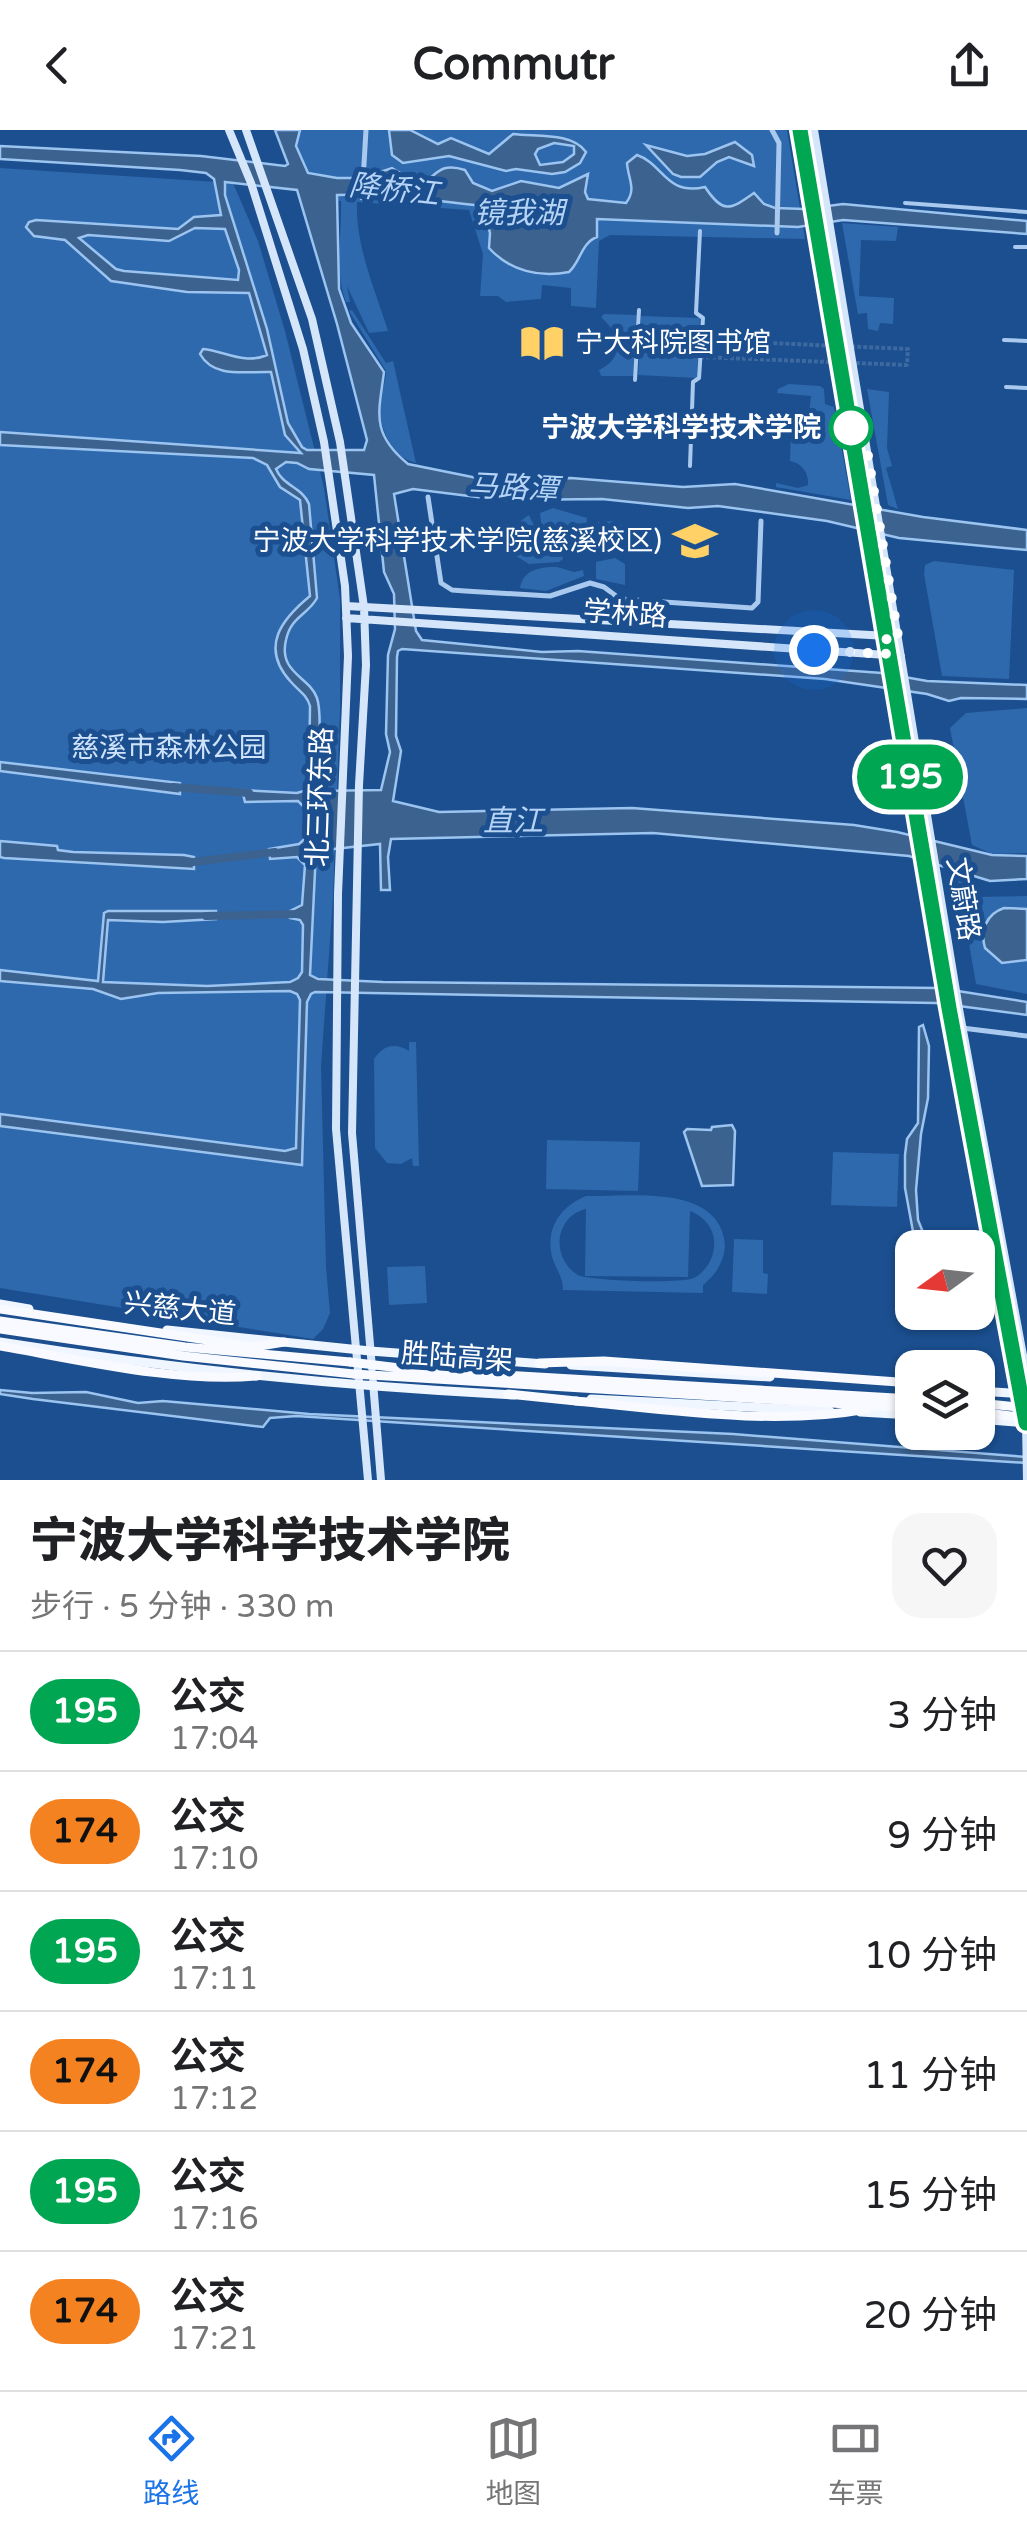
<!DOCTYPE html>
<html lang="zh">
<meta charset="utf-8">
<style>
:root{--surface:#fff;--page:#f6f6f6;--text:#202124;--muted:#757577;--line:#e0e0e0;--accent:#1a73e8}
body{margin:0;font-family:"Varela Round","Noto Sans SC",sans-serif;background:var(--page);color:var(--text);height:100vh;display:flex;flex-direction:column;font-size:38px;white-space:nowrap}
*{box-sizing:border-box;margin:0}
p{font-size:32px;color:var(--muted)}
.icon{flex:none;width:55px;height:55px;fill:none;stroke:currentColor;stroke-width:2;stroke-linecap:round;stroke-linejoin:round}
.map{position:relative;height:1350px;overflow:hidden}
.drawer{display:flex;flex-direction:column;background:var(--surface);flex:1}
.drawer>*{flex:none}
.badge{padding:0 20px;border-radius:32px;font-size:35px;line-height:65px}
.needle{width:65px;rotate:255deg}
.tools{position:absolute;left:895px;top:1100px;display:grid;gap:20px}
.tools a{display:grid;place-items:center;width:100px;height:100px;border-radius:20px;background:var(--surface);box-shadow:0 2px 8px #0004;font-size:50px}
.you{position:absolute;width:50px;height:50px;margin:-25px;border:8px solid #fff;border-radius:50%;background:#1a73e8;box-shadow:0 0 0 15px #1a73e833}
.map>.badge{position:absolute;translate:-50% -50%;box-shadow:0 0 0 5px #fff}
.round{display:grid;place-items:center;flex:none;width:105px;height:105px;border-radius:30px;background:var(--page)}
.head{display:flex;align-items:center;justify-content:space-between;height:170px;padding:0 30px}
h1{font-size:48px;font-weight:800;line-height:75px}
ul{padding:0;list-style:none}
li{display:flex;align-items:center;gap:30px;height:120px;padding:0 30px;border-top:2px solid var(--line)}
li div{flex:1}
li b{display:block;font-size:38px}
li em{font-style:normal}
li .badge{min-width:110px;font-weight:700;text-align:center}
header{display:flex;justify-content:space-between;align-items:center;height:130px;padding:0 30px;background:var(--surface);font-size:45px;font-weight:800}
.dock{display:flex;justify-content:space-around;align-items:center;height:140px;border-top:2px solid var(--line);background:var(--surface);font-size:28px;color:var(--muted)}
.dock a{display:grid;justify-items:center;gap:5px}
.dock .on{color:var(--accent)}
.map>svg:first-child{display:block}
.green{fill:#2e69ad;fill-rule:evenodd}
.water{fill:#3c6290;stroke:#9cc4f0;stroke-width:2.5;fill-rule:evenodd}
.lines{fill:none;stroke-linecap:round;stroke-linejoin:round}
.canal{stroke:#3c6290;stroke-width:8}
.pedestrian-tunnel{stroke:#3d69a0;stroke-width:4;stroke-dasharray:4 2;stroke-linecap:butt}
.pedestrian{stroke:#a9c9ee;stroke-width:4}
.minor{stroke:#a9c9ee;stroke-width:5}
.secondary{stroke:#d6e6fa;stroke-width:8}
.primary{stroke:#f0f6ff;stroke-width:9}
.trunk{stroke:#f8faff;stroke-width:9}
.trunk-bridge{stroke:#f8faff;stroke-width:9}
.line-casing{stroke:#fff;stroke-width:22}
.line{stroke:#00a651;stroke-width:15}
.walk{stroke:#fff;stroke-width:10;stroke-dasharray:0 18}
.stop-dot{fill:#fff;stroke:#00a651;stroke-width:5}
.labels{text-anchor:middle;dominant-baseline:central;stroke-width:10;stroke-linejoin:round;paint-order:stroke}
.poi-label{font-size:28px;fill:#fff;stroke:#1b4f8f;text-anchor:start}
.stop-label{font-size:28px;font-weight:bold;fill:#fff;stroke:#1b4f8f;text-anchor:end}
.street-label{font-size:28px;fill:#fff;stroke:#1b4f8f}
.park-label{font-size:28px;fill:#cfe3fa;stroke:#1b4f8f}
.water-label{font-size:30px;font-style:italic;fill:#b5d3f5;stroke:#1b4f8f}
</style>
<header><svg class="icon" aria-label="back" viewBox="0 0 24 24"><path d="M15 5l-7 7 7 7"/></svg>Commutr<svg class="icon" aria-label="share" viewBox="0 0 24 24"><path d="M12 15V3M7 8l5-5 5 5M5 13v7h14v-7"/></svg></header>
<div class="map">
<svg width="1027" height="1350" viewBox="0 0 1027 1350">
<rect width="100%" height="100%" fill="#1b4f8f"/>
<path class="green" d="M279,0H787L805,109L610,105L599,111L596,178L571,176V158L542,155L541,169L506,172L498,166H480L483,124L469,80L357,72C355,115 375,159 388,201L369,203L347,156L350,172H346C334,141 342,104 341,71L303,68Z
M0,38L233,53L258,111L285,201L324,358L340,469V580L333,768L321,936L326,1137L330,1183L323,1199L313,1209L0,1158Z
M842,93L898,97L896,111L861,110L859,166L894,168L893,194L880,193L878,201L868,199L867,183L858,184Z
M352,180L386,233L393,231L416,333C390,328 375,290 381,265C383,257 386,250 386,241L349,181Z
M604,184L637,185L634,246H601L599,240C626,227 620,204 601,187Z
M641,186L700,188L697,248L638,245Z
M789,254L820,256L824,259L825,274L834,277L851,370L776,357V353L798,358L808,355C809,342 801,333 790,331L791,295L808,296L811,266L777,263L778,259Z
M867,259L889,262L887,318L892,336L886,338L898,379L888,375Z
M553,378L587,388L585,421L568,417L542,400L540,383Z
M529,385L538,404L560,418L563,429L559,432L529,434L516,426C508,410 513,394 529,385Z
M614,391L625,397L626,406L610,418L598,420V392Z
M615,428L625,434V455L596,449V432Z
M934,431L1014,440L1009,549L942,546L924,444L925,435Z
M557,437L574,442L583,440L584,446L546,461L520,458C523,439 541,437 557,437Z
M1027,578V723L992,724L972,715L950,598L966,583Z
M958,750L969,751L975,767L1027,766V864L976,854Z
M409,912H416L419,1036H413L412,1028L401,1034L387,1033L375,1018L374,929C383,915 395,912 409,921Z
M547,1010L640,1012L638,1061L546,1059Z
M833,1022L899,1024L897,1077L831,1075Z
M586,1066C627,1067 713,1054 724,1108C728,1126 717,1144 703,1155V1163L563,1160C563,1147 557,1141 553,1130C544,1101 559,1077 586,1066ZM586,1079L585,1146L688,1147L690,1081C705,1087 716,1100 714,1117C713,1130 705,1142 694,1148C681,1154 589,1151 578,1145C550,1128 555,1086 586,1079Z
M734,1109L763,1110V1143L768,1144L767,1164L732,1162Z
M425,1136L427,1173L389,1175L387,1137Z"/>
<path class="water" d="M275,0H300L296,16L308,43L337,48H376L380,42L392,38L405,46L413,56C437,52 434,30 465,40L473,53L492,61L521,51L559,58L588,44L585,62L588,69L626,73C637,59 628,49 627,33L637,25C664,34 665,66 705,57C723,84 730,80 754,63L764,74L775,78L805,79L843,74L1027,91V104L843,90L798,97L597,89V107C581,113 581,131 569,142C540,148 510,141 489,118L490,103L483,76C435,71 386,63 337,65L339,159L351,193L384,242C379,282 370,303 408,334L487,350L571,348L683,357L735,354L923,387L1027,400V420L899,408L827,391L718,376L688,378L602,369L501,370L413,359L394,364L416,501L422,510L542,522L578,521L882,543L927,551L1027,555V569L961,568L949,571L927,564L825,549L402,519L398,521L397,527L396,606L401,621L393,671L439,682L632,678L854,695L897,702L992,725L1027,726V749L990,751L909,726L653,703L391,709L388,727L390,760H381L380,714L316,721L310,845L318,849L383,852L939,858L1027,872V885L936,873L315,862L311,864L307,872L302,1035L0,996V984L285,1021L296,1018L300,870L297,864L290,861L158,863L121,869L93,859L0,851V840L98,851L104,783L108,781H216V789L163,792L108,790L103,852L207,856L290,852L298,848L302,842L303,795L300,790L290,788V781L302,775L305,735L297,727L270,729L269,719L299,714L308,706L309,682L298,671L245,672L242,660L297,663L307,660L309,653L310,576C307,565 299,561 291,552C259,517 282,489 310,466L300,370L280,357L267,335L253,328L0,315V302L301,323L285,305L271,242C246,241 214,249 200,224L203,219C225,221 244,235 267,225L249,163L187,162L111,151L65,110L34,106L26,97L29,92L36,90L178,99L194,87L221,85L214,49L206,43L180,40L0,29V16L201,26L285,36L288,34ZM225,52L297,60L337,194L367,310L364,320H307L302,317L288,293L267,199L225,65ZM195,98L225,99L239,140L238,150L124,141L116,139L79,108L88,105L169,111ZM286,332L297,333L309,339L374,345L384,442L394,464L395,499L388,525L386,604L390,622L381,660L316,661C317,639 323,586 317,568C310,547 278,543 286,510C291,486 308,485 317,468L309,374C302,357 283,356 276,339Z
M389,0H410L438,14L451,8L489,24L513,4C536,7 572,2 586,22L580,33L565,42L552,44L516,39L506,41L449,26L403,33L392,25ZM554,13L574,16V24L563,32L540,35L535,24L538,19Z
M735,12L752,25L754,36L729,27L717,32L700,47H681L673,44L646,15L687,26L705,24Z
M0,632L180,653V664L0,641Z
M0,711L57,716L58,720L73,722L184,725L194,727V739L4,728L0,727Z
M1004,778L1027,779V830L1002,833L985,818C980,801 986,784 1004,778Z
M923,895L929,916L928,968L921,1004L916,1060L918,1090L925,1107V1117L916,1118L905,1058V1025L907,1009L918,993L919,897Z
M732,995L735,1001L733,1055L702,1056L684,1002L687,999L711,1000L712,997Z
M0,1260L32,1263L86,1262L138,1273L163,1271L309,1284L733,1304L1027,1327V1333L296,1286L270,1288L263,1297L33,1269L0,1264Z"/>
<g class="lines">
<path class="canal" d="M173,657L249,663
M185,733L275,722
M206,786L297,784"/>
<path class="pedestrian-tunnel" d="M700,227L907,235L908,219L701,210"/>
<path class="pedestrian" d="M905,73L1027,82
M1015,117H1027
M1004,210L1027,211
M635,250L639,180
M1006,257L1027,258
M690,336L693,252L699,248L703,188L696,183L700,101"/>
<path class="minor" d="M772,0L779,13L777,103
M362,68L366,0
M428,367L441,453L452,460L465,461L550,466L590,453L604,457L620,469L752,478L758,472L761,391
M962,898L1027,906"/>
<path class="secondary" d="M229,0L251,53L303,219L324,312L345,456L348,526L338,764L336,999L368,1350
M246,0L312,189L340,312L364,477L366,535L359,655L352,1003L372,1238
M800,0L948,872L1026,1293L1027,1350
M814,0L959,879L1027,1247
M346,476L888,506
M346,488L901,526
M373,1252L381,1350"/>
<path class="primary" d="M0,1174L29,1179
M167,1200L370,1221L545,1234
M0,1212C171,1239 342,1256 515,1265
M571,1235L770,1247
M978,1261L1027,1264
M591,1269L830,1281
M860,1282L912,1285
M978,1289L1027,1293"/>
<path class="trunk" d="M0,1179L254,1217L284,1212
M0,1191L185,1217L350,1232
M0,1199L183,1226L354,1244
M0,1216C81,1230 175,1253 257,1246
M539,1233L604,1231L912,1253
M508,1264L576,1271"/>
<path class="trunk-bridge" d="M350,1232L416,1240L912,1269
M354,1244L912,1278
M576,1271C670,1280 775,1296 867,1279
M978,1273L1027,1278
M978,1282L1027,1288"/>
</g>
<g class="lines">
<g class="line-casing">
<path id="line" d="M800,0L949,878L1026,1293"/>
</g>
<use href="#line" class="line"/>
<path class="walk" d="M814,520L889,524L886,506H898L864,302L851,298"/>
</g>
<defs>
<g id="library-bare" transform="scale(3.45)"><path d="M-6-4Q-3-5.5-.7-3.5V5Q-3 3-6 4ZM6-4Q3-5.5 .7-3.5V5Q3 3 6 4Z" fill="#ffd166" stroke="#1b4f8f" stroke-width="2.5" paint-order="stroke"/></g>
<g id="university-bare" transform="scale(3.45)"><path d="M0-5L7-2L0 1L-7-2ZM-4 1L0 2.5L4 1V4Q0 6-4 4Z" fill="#ffd166" stroke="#1b4f8f" stroke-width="2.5" paint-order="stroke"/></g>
</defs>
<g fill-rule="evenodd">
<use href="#library-bare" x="542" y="213"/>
<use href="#university-bare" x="695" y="411"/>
</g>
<circle class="stop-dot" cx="851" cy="298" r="20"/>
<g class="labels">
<g class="poi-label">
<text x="575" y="213">宁大科院图书馆</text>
<text x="662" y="411" text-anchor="end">宁波大学科学技术学院(慈溪校区)</text>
</g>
<g class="stop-label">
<text x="821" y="298">宁波大学科学技术学院</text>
</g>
<g class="street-label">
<text transform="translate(625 484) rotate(4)">学林路</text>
<text transform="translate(320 667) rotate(-88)">北三环东路</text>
<text transform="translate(963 769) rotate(81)">文蔚路</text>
<text transform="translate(180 1179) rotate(6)">兴慈大道</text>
<text transform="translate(457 1227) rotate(4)">胜陆高架</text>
</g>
<g class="park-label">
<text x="169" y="618">慈溪市森林公园</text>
</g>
<g class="water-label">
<text transform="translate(394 60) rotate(6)">降桥江</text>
<text x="519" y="83">镜我湖</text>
<text transform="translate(513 358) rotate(3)">马路潭</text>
<text x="513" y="691">直江</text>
</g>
</g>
</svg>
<div class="tools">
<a><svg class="needle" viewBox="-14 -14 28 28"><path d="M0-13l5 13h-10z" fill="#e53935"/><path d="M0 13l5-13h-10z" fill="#757577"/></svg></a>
<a><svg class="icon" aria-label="layers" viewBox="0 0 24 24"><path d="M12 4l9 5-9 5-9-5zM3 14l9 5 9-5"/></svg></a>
</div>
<div class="you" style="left:814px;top:520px"></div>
<b class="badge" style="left:910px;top:647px;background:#00a651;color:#fff">195</b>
</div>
<section class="drawer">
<div class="head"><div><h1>宁波大学科学技术学院</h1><p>步行 · 5 分钟 · 330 m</p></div><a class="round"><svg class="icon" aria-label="heart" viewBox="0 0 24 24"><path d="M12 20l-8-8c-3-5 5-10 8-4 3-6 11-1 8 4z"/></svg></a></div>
<ul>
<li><span class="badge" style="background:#00a651;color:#fff">195</span><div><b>公交</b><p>17:04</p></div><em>3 分钟</em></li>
<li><span class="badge" style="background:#f58220;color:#111">174</span><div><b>公交</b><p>17:10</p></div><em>9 分钟</em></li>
<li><span class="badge" style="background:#00a651;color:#fff">195</span><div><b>公交</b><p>17:11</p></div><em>10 分钟</em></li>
<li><span class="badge" style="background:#f58220;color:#111">174</span><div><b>公交</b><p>17:12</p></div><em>11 分钟</em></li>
<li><span class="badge" style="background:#00a651;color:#fff">195</span><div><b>公交</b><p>17:16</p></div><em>15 分钟</em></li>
<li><span class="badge" style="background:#f58220;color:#111">174</span><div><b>公交</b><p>17:21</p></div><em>20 分钟</em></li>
</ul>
</section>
<nav class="dock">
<a class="on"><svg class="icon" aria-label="directions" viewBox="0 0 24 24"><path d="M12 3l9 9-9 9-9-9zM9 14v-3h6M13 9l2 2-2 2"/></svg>路线</a>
<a><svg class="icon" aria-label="map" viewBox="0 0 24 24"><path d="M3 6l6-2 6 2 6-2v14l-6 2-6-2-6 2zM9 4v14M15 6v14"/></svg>地图</a>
<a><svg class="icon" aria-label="tickets" viewBox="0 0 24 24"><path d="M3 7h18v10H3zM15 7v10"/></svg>车票</a>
</nav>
